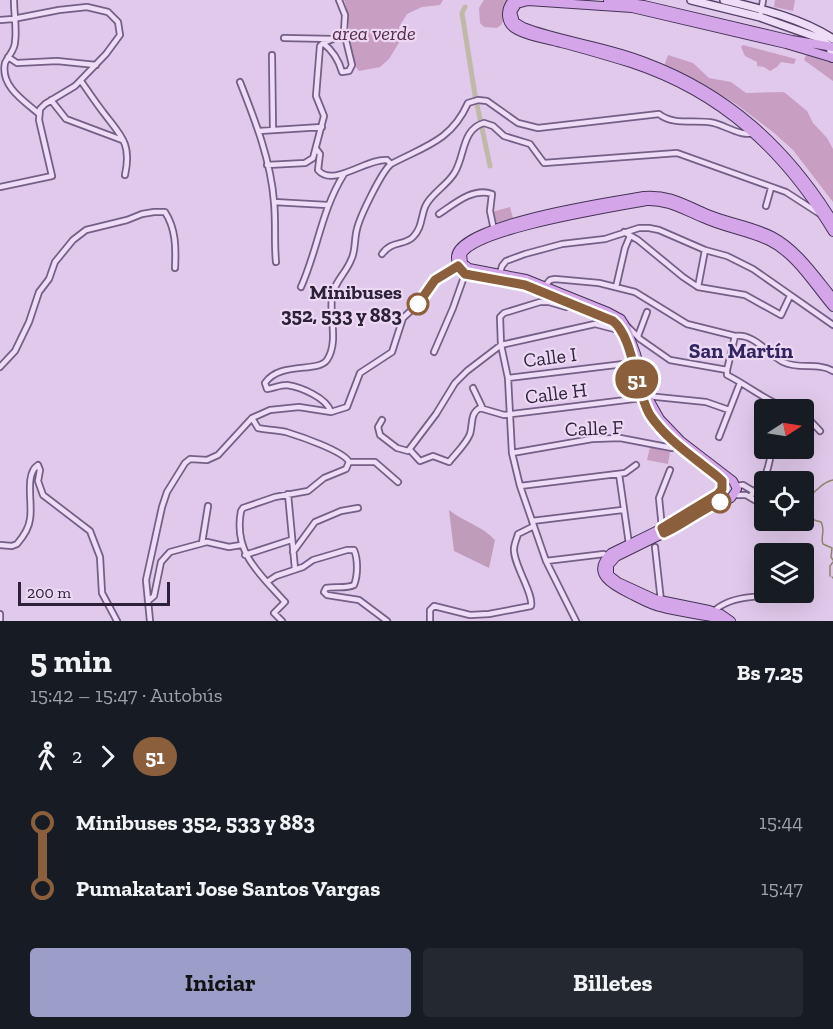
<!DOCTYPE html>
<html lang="es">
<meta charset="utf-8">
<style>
:root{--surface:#171b24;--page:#242831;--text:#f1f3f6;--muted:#9ea1a6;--accent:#9c9dc8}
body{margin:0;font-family:"Zilla Slab",serif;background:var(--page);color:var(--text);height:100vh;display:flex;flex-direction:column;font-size:22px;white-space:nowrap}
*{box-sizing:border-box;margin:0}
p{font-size:20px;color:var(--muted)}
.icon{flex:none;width:33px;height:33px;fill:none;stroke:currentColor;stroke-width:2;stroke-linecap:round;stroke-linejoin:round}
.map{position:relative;height:621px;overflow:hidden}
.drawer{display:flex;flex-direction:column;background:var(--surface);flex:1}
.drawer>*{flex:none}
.badge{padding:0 12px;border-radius:20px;font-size:21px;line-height:39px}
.needle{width:39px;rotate:78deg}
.controls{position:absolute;left:754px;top:399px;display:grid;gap:12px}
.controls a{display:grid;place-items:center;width:60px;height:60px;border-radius:6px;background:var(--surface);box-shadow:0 6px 24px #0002;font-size:30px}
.scale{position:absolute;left:18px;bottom:15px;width:152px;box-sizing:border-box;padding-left:6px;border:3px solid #2c2138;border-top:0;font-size:16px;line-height:21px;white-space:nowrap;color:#2c2138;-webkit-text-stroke:4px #ecd8f3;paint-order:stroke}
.map>.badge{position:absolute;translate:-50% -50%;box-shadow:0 0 0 3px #fff}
.legs{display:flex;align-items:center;gap:9px;height:66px;padding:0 30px;font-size:20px}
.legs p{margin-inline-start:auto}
.headline{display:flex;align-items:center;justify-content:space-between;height:102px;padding:0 30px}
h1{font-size:33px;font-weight:800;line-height:45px}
.action{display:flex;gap:12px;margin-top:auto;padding:12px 30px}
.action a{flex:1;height:69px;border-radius:6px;background:var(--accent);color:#111;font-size:24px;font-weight:800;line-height:69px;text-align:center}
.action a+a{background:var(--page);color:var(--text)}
ul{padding:0 30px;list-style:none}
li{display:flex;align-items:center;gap:21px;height:66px;font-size:22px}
li i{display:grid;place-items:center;width:9px;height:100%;margin:0 8px;background:currentColor}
li i::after{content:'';width:15px;height:15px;margin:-8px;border:4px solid;border-radius:50%;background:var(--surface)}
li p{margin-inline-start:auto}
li:first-child i{background:linear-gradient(#0000 50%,currentColor 0)}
li:last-child i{background:linear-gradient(currentColor 50%,#0000 0)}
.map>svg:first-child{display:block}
.green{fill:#c99ec3}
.cemetery{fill:#bf9cba}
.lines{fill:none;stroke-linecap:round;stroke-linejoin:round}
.stream{stroke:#8e8770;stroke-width:1.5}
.canal{stroke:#c0b9a9;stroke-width:5}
.minor-casing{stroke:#745f86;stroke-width:8}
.secondary-casing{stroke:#564268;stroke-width:10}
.primary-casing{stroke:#433355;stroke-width:10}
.minor{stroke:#efdcf6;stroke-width:4.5}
.secondary{stroke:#efdcf6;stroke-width:7}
.primary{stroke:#d5a5ea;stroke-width:8}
.line-1-casing{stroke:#fff;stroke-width:14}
.line-1{stroke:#8b5e3c;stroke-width:9}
.stop-1-dot{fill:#fff;stroke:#8b5e3c;stroke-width:3}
.labels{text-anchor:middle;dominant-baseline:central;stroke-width:4.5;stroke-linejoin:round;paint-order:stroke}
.park-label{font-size:20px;font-style:italic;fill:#532a48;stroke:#ecd8f3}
.stop-label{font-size:20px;font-weight:bold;fill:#2c2138;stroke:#ecd8f3;text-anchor:end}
.street-label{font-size:20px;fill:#2c2138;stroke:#ecd8f3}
.neighbourhood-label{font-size:21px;font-weight:bold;fill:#312461;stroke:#ecd8f3}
</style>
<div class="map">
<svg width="833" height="621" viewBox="0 0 833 621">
<rect width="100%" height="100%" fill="#e1c9eb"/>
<path class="green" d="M344,0H443L440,5L422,7L407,14L399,27L400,41L389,59L380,67L359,71C346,56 352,19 344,0Z
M484,0H513L504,15L502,24L497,28L484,27L480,23L479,8Z
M775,0H795L793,11L774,7Z
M743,45L796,59L794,64L781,62L777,67L770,71L764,67L757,66V62L745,56L741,47Z
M668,55L693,63L709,78L731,82L746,93L784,92L807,111L813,123L827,138L833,149V202L793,150L773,132L736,104L692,78L664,66Z
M806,55L833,63V81L804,60Z
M510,207L513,218L495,223L492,212Z
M650,447L670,452L668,464L647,460Z"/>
<path class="cemetery" d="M449,510C464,522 482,526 495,540L489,568L454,551Z"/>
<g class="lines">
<path class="stream" d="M833,480C827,481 825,483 820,487C805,499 807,502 814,520L821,522C826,530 820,537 823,544L832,548L831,557L833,560
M830,576V566L833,562
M832,577L833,578"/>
<path class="canal" d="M465,7L462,13L475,95L490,166"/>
<g class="minor-casing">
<path id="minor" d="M14,0C14,14 17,30 15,42C15,50 8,56 5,63C0,86 24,101 38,113
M761,12L763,0
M0,20L13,19L59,10L87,7L108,12L118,22L120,35L106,54L75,86L45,104L40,109L39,120L52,176L0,187
M284,38L333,39L323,43
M272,55L273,130
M8,57L17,63L57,61L96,65
M81,81C88,91 95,102 103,112C121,136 132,143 125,175
M240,82C255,120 271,161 274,202C276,222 274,242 276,262
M51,100L66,119L122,140
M259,131L322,127
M317,150L320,154L318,170C333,188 367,158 387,160L391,164C425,146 451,141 468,103L478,100L487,101L518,123L538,128L659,114C673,126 696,119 714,123C726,126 742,137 754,133
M267,165L305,163L313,158L324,116L316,96L320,46L323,43C332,50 339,61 342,72L349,71L352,65L344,32L345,15L339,0
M274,202L327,205
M766,206L771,188
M439,214C454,204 473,187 492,194L490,211L494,230
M624,232L638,240L683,277L698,287L745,295L781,315L790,296
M382,254C392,240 404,246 413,237C422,228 421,217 425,207C430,194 448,185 455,172C465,155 462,129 484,123L493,126L504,136L530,144L544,163L677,153L786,192L820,214
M500,273L502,266L506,261L525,254L562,244L605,239L639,228H649L659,230L705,250L727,256L753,269L833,325
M545,286L550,280L555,279L599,283L635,292L687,324L735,336C754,333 768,354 783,362C799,370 818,362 833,371
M301,287C318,249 321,211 344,174
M616,287L625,248L630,236
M698,287L705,250
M567,302L568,305L566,307L549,302H540L504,313L500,317L501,345L508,378L512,453L520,486L546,561L576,621
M628,327L640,339L670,360L727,370
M638,336L647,312
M434,352L453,308L465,274
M0,367L15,351L29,322L39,292L49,279L55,262L73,240L86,230L127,220L142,214L154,212H165C176,229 176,248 175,268
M727,370V375C749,386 767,402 791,410
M727,370L735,336
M508,378L632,363
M473,388L482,407
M647,396L706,402L729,410
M331,412C327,398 301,387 287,385C280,385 274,388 267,389L265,383C280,361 318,373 327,360C339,342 329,316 332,297C334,282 346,273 351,260C356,251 354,239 357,229C360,216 382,171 391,164
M804,414L820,431
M252,418L258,428C267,430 277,430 286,432C299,436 344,451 349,462L346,469L324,478L308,491L275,497L243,508L241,511C233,553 260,574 285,602L274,613L282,621
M382,420L378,427L380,435L397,448L408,451L436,414L455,383L467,371L501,345L595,324L618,330
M719,437L740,383
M410,450L420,461L433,456L449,462C456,453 466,444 470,434C473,424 470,413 480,408L504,415L642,398
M512,453L592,439L620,438L672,448L678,445
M349,462H375L398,482
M619,474L629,544
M520,486L625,473L636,465
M736,486L743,485L753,491
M288,494L295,569
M735,495H746L765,506
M750,497C753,492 756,490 759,486C766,477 772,459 770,448
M532,521L622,510
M662,528L659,498L670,470
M202,543L208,506
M0,545L12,546L17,544C23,537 29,528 30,519C33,504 24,474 38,465L40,470L38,481L43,495L90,531L100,557L102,593L117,621
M655,547L661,601
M293,552L315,522L341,511L358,508
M245,555L291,540
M546,561L604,554L607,556
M267,582L276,576L303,567L313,560L347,550H354C358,559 358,575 354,585C345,589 336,586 326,588L324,592L327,595L359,600L387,621
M148,601L154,596L161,562L170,552L207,542L229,547L241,545
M713,612C735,590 781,597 809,599
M0,614V620
M150,621L146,580L162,507L167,492L185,463L190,459L207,460L218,455L252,418L270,410L299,407L331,412L347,407L360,373L392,352L403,318L418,304L435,280L458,266
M430,621V610L434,606L470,615L489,614L531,606C534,594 513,564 514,549C514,544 517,538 518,534L534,526"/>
</g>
<g class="secondary-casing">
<path id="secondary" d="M691,0L760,17L819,38L830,46L832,58
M724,0C761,9 801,18 833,39"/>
</g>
<g class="primary-casing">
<path id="primary" d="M513,0C504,10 505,24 517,30C530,37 547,39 561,43C585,49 608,56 631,63C722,93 784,151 833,232
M608,0L644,5L792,40L833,47
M833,58L786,44L632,8L528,1L517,4L512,12L515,22L523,27C562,42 606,46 645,62C728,93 787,147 833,221
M720,621L712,617C695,614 677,612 660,607C651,605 642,600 634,596C616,587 588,575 611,553C632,542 715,506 723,487L720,478C693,458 659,437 645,405C634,381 632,329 607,318C578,306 549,292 518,283C504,279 476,279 464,273C459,270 456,264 456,258C454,224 616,201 644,196C672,194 685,205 710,215C730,223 752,226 772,236C797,249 815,276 833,298
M731,621L721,614L709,610L655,599L618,582L609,575V565L616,557L685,523L709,507L731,498L737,489L733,481L681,441L660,419L647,396L636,354L626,327L621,319L608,312L526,279L469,268L463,263L462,254C479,228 611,208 646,201C668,200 683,210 703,218C724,228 748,231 769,241C796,254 814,285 833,307"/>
</g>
<use href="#minor" class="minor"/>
<use href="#secondary" class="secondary"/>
<use href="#primary" class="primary"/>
</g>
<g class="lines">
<g class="line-1-casing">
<path id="line-1" d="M418,304L435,280L458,266L465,274L525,285L613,321C634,338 635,390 650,415C664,436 685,451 704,466C710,471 717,475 722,481V489L718,494L662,528L664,533C684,524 700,510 720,502"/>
</g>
<use href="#line-1" class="line-1"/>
</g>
<g class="stop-1-dot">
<circle cx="418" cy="304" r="10"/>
<circle cx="720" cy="502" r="10"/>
</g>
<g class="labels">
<g class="park-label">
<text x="374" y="33">area verde</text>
</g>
<g class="stop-label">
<text x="402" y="292">Minibuses<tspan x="402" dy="23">352, 533 y 883</tspan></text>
</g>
<g class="street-label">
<text transform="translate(550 357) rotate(-7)">Calle I</text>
<text transform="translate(556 393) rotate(-7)">Calle H</text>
<text transform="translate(594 428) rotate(-2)">Calle F</text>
</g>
<g class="neighbourhood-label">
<text x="741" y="350">San Martín</text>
</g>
</g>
</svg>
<div class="controls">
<a><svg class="needle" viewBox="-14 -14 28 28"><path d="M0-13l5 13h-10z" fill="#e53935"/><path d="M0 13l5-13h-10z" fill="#9ea1a6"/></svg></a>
<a><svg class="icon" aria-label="locate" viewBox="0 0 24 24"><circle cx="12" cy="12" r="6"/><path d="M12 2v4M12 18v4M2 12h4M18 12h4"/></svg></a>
<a><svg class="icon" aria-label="layers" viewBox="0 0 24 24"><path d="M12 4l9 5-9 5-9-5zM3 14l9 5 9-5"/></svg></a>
</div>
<div class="scale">200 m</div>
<b class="badge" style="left:637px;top:379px;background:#8b5e3c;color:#fff">51</b>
</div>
<section class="drawer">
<div class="headline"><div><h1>5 min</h1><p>15:42 – 15:47 · Autobús</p></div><b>Bs 7.25</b></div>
<div class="legs"><svg class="icon" aria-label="walk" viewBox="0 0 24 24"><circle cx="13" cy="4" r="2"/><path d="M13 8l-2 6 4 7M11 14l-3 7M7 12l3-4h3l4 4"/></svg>2<svg class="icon" aria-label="forward" viewBox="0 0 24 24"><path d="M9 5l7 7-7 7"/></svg><b class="badge" style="background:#8b5e3c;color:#fff">51</b></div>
<ul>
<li><i style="color:#8b5e3c"></i><b>Minibuses 352, 533 y 883</b><p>15:44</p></li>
<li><i style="color:#8b5e3c"></i><b>Pumakatari Jose Santos Vargas</b><p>15:47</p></li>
</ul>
<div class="action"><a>Iniciar</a><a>Billetes</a></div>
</section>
